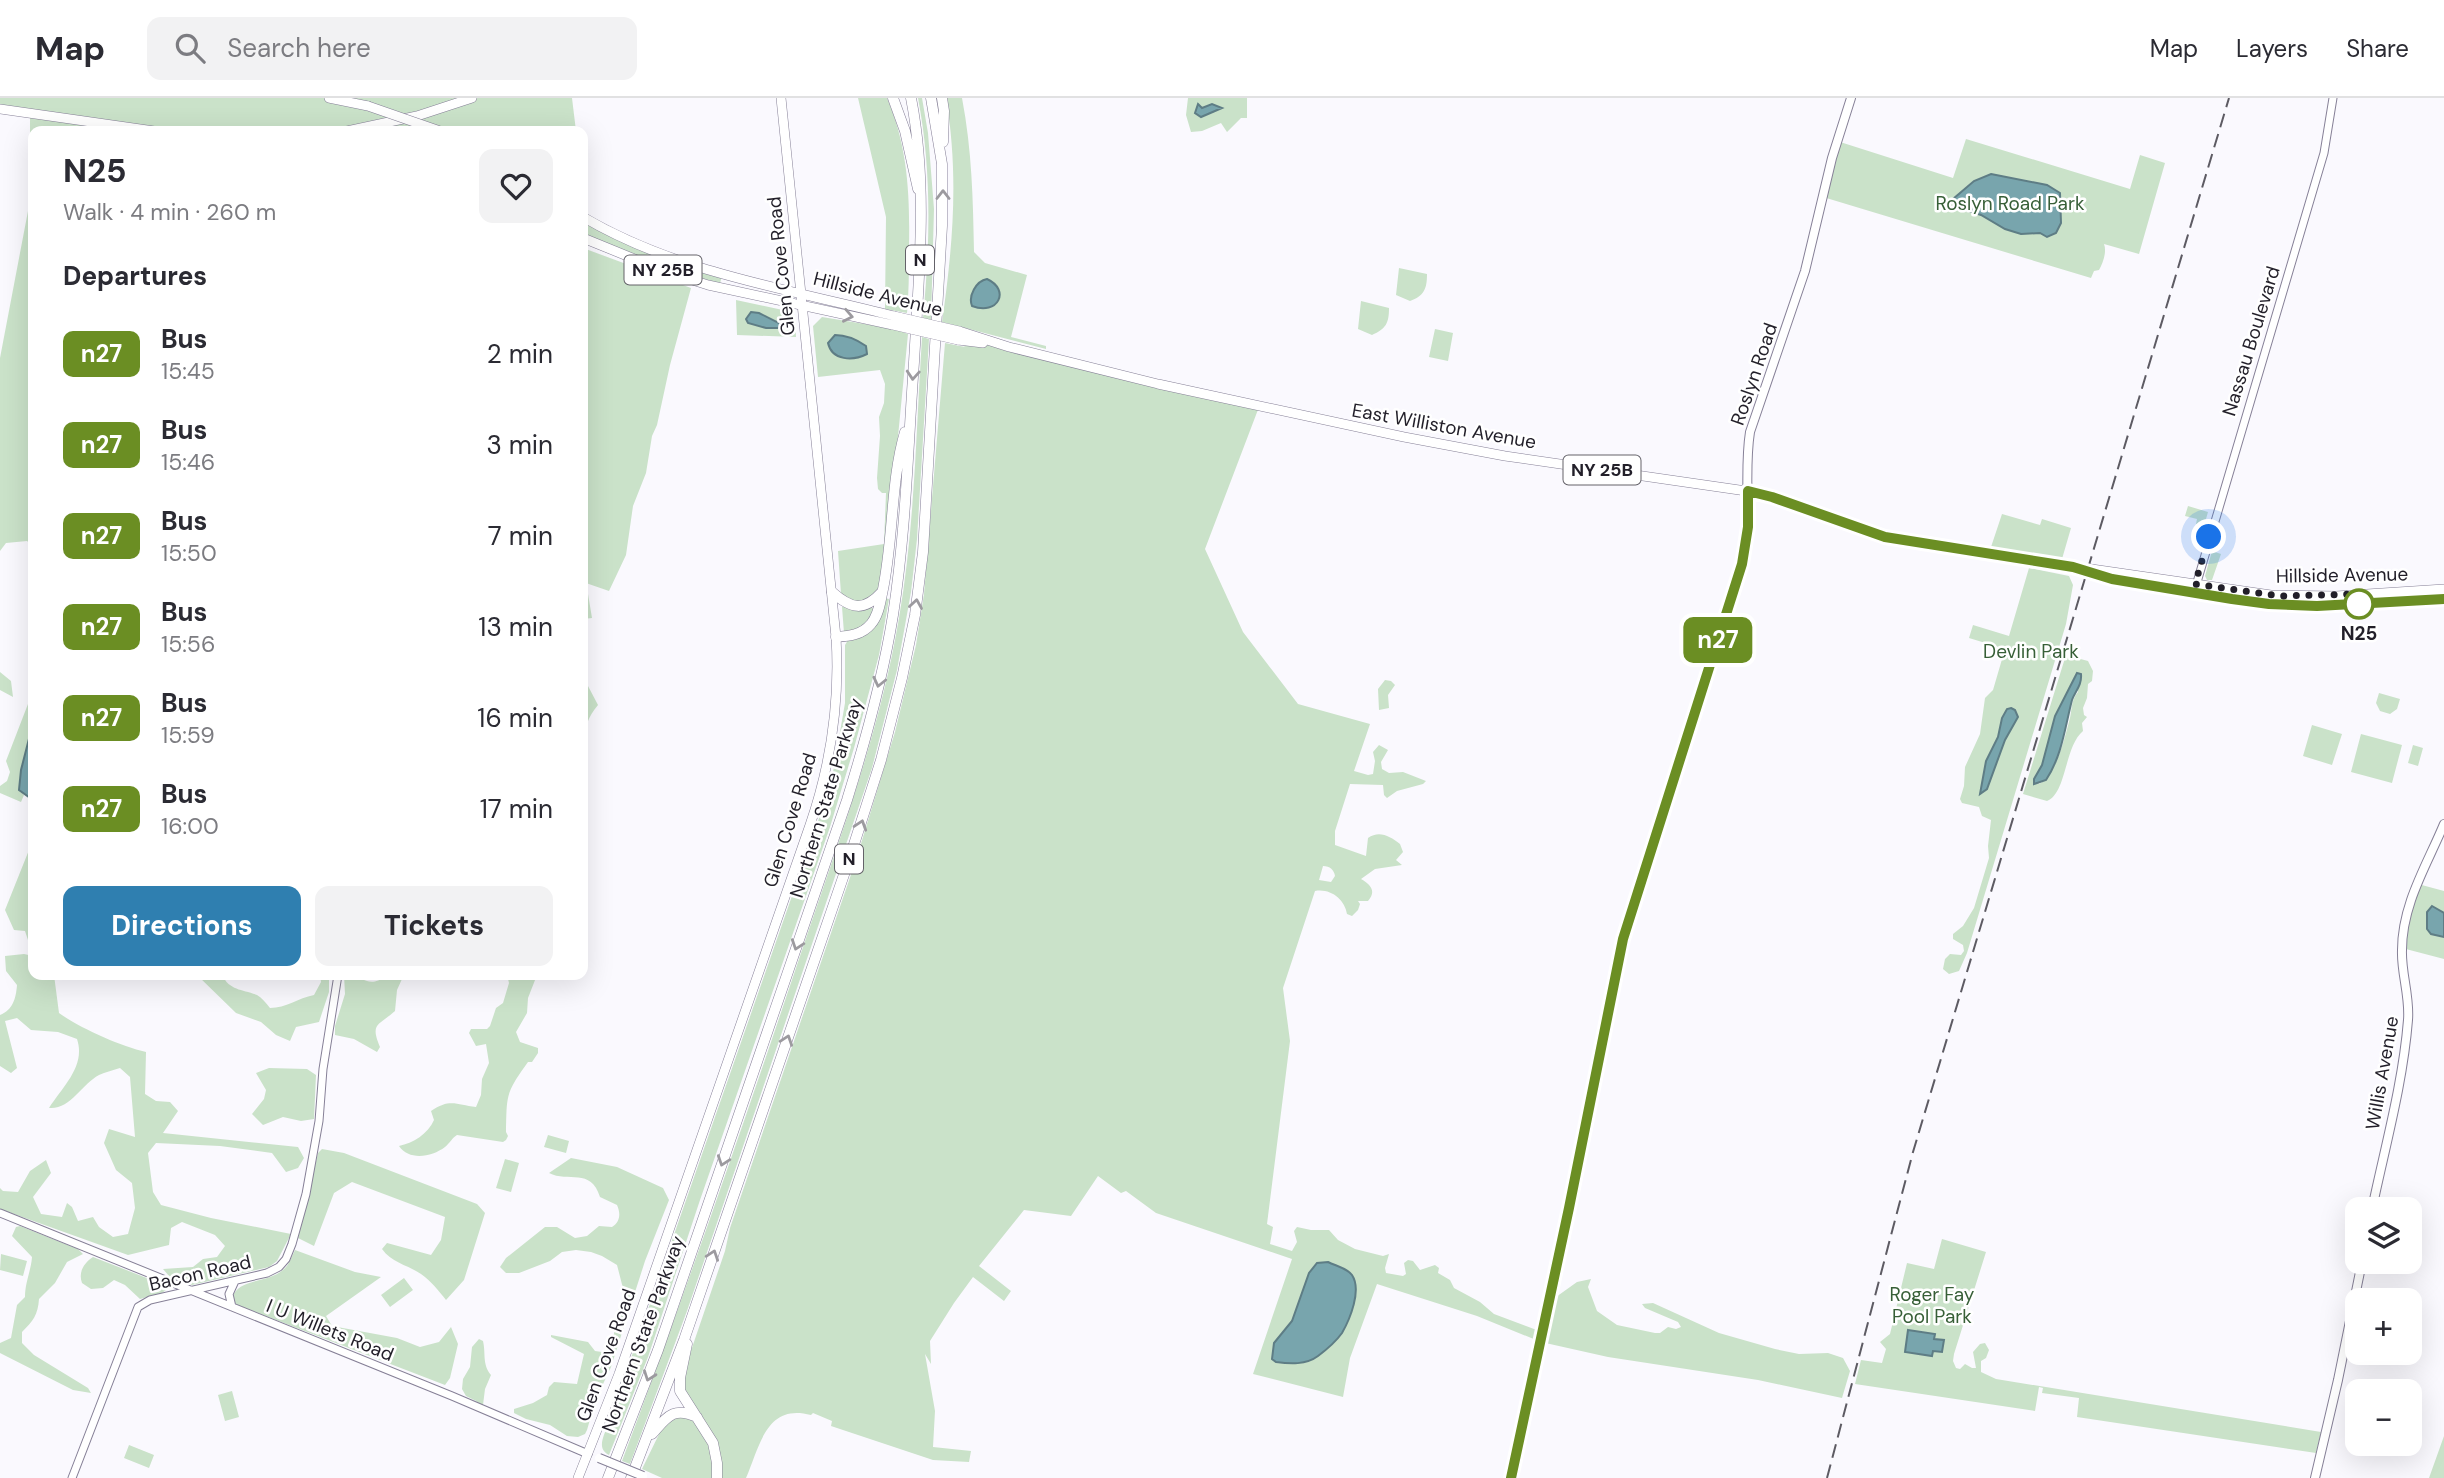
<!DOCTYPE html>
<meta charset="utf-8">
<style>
:root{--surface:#fff;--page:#f2f2f3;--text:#2b2b33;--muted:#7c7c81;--line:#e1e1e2;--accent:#2f7fb0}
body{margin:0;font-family:"DM Sans",sans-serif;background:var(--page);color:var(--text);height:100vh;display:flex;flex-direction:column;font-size:26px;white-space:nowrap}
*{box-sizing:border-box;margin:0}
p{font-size:23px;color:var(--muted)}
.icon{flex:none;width:38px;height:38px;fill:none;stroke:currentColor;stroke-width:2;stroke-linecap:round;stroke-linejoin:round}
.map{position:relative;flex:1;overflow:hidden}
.sheet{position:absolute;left:28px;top:28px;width:560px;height:854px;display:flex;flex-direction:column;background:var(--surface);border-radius:14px;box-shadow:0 7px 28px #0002}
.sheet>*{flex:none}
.badge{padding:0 14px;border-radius:10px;font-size:24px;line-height:46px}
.tools{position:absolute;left:2345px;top:1099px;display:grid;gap:14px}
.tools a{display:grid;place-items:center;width:77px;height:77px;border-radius:14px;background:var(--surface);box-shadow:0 7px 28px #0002;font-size:35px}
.you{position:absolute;width:35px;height:35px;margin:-18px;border:5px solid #fff;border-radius:50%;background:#1a73e8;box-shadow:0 0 0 10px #1a73e833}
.map>.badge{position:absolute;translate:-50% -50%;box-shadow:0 0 0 4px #fff}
h2{padding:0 35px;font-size:26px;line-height:63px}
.round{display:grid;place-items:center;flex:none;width:74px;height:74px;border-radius:14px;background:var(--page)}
.summary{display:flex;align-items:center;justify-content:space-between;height:119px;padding:0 35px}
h1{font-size:33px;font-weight:700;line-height:52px}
.button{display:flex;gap:14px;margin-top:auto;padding:14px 35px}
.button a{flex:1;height:80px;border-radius:14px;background:var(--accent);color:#fff;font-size:28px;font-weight:700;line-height:80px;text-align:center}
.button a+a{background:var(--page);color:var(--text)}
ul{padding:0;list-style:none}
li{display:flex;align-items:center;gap:21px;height:91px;padding:0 35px}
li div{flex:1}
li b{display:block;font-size:26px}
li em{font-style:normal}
li .badge{min-width:77px;font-weight:700;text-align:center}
header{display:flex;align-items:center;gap:42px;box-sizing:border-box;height:98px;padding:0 35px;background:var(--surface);border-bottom:2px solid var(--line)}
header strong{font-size:33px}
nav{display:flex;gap:38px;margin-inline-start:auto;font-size:24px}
.search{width:490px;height:63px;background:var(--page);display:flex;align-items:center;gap:18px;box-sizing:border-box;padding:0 24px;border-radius:14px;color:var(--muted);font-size:26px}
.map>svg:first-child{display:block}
.green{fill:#cae2c9;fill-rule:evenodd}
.water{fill:#78a5ad;stroke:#5e7d85;stroke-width:2}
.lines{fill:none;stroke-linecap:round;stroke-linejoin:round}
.tertiary-casing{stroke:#868097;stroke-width:9}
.secondary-casing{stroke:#868097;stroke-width:10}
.primary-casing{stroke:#868097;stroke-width:10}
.motorway-casing{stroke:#868097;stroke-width:11}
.tertiary{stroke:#fff;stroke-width:7}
.secondary{stroke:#fff;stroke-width:8}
.primary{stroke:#fff;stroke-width:9}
.motorway{stroke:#fff;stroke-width:10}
.rail{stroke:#5d5b63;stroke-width:2;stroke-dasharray:14 7;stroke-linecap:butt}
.secondary-bridge-casing{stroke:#868097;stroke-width:10;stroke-linecap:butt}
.primary-bridge-casing{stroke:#868097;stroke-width:10;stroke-linecap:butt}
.secondary-bridge{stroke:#fff;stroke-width:8}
.primary-bridge{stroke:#fff;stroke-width:9}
.oneway{stroke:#9c9a9f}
.line-casing{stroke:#fff;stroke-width:16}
.line{stroke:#6b8e23;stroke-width:10}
.walk{stroke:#221f29;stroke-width:7;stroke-dasharray:0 12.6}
.stop-dot{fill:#fff;stroke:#6b8e23;stroke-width:3.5}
.labels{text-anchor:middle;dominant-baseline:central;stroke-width:5;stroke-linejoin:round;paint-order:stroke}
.shield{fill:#fff;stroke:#646269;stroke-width:2}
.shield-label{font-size:18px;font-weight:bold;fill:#221f29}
.park-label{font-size:19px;fill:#375f37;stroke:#fff}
.street-label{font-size:19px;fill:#221f29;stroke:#fff}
.stop-label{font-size:19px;font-weight:bold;fill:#221f29;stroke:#fff}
</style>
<header>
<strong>Map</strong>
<div class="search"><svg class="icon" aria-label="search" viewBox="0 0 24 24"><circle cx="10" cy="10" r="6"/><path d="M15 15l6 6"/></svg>Search here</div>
<nav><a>Map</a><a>Layers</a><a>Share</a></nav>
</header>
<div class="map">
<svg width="2444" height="1380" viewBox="0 0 2444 1380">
<rect width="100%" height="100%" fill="#faf9fe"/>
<path class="green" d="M0,0H572L576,33H33V46H30V15L0,11Z
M858,0H887C908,49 910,97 909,150C909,172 909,193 907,215L885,211L886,119Z
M918,0H922L928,35L934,111L931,222L923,220C930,146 932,73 918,0Z
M946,0H962C972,53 973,100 974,154L985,165L1027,177L1011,239L1046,248V251L942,224C953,147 959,77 946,0Z
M1188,0H1247V20H1241L1227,34L1221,25L1202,33L1191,34L1186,17Z
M1966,41L2130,91L2140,57L2165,65L2139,156L2104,146C2107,154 2103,165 2099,172L2094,173L2091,180L1823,99L1837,43L1953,80Z
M583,97L585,121L722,177L719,190L583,140Z
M28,113L33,114V448L27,443L6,445L0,453V260Z
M583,150L691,190L670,267L657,327L652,338L646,375L633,408L626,457L609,493L583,484Z
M1399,170L1427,176C1427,191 1424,198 1410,203L1396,197Z
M736,202L792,214V219H795L796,239L737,237Z
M1361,203L1389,210C1389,225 1386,231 1372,237L1358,231Z
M822,219L895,231L908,236L888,441L879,492L873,499L858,505L841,496L838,453L884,446L886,395H882L878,391L877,380L880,338L879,319L884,305L885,286L880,272L818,279L813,228Z
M1435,231L1453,235L1448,263L1429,259Z
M922,239L929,241L917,441L911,494L897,572L872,670L687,1213L630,1366L622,1363C684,1198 742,1031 798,864C836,750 879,639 899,520C915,428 916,332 922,239Z
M958,242L1009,249L1259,309L1205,451L1243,534L1298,606L1370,626L1354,673L1368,677L1373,676L1375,663L1373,654L1379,647L1388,652L1381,664L1382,671L1389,675L1403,674L1426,683L1423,686L1397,693L1387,700L1384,697L1383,687L1350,686L1335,733V747L1366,758L1368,740C1379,732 1390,738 1400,746L1403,754L1396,762L1402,767L1375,771L1361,781C1370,786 1377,793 1368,803H1358L1360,806L1358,812L1352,818L1347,816C1345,802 1331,790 1315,793L1283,890L1290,943L1267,1126L1273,1129L1270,1146L1292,1153L1297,1144L1294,1133L1297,1129L1311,1132H1329L1338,1142L1355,1151L1383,1158L1389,1156L1385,1170L1386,1175L1403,1178L1406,1176L1404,1165L1408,1162L1413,1163L1420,1172L1435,1167L1439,1170L1438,1175L1450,1182L1454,1190L1480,1204L1494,1216L1542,1234L1546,1220L1553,1214L1556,1199L1577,1184L1591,1181L1588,1189L1597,1213L1617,1227L1655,1235H1660L1668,1229L1676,1231L1681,1229L1678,1224L1645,1210L1642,1206L1653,1205L1719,1235L1775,1251L1799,1256L1828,1255L1843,1260L1850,1273L1842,1300L1758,1282L1608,1259L1541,1244L1477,1218L1377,1186L1350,1260L1343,1299L1253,1276L1292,1161L1156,1115L1126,1093L1121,1095L1098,1078L1071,1118L1024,1112L979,1168L1011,1193L1004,1203L973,1179L954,1205L930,1243L931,1266L925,1256L935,1313L933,1349L971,1353L969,1364L933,1362L831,1328L832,1323L813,1315L811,1317C766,1305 760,1348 746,1380H720C728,1344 701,1327 687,1301C684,1295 684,1286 682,1279L725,1153L730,1130L856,762L895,634L916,547L924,496L945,245L965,249ZM1323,768C1330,768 1334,772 1335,778L1331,784L1319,782Z
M2188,408L2208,414L2204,428L2196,426L2197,421L2185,418Z
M2002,416L2040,427L2042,421L2071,430L2062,461L1990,452Z
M2212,453L2221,456L2212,482H2207L2205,478Z
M2029,470L2069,478L2073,487L2066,526L1967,855L1959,873L1949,876L1943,871L1945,861L1950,856L1961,857L1964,853L1963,847L1953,841V836L1963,828L1974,810L1989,760L1988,748L1991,722L1982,718L1979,709L1962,705L1960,701L1964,688L1965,669L1980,636L1985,600L1993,592L2005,551L1969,540L1973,527L2009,538Z
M587,490L592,520L583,521V491Z
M884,500L889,501L879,557L854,650L830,729L700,1102L648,1259L609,1357C597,1351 603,1340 607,1329L831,686L845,605V547L848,542C875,536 877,524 884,500Z
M842,509H871L875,512L866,528L844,535Z
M2073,559L2088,563L2093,573L2092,583L2088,586L2087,600L2083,610L2084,617L2087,619L2082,625L2083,633C2064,649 2067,695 2047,703L2023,696L2065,560ZM2075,578L2078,594C2071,602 2072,611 2070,620C2065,639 2056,677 2039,686L2036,678L2042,667L2055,618Z
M0,574L11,583L13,599L0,592Z
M1385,582L1391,583L1395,587L1388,597L1389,610L1379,612L1378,591Z
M588,588L598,607C574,635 594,650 583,679V597L584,590Z
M33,593V625L31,640L21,672L19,692L24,697L21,704L0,695V688L7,683L10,674L6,663Z
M2379,595L2400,601L2397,611L2390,616L2380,613L2376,605Z
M2312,627L2342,636L2332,667L2303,658Z
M2361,636L2402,647L2392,685L2351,674Z
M2413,647L2423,650L2418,668L2408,665Z
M33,742V857L25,833L14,832L5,812Z
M2418,786L2444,793V861L2402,850Z
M24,856L33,858V877H54L59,915C80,930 120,948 146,954L145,996L156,1003L170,1004L178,1013L163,1035L298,1049L304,1060L298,1070L286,1074L272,1055L220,1048L156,1045L148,1055L153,1094L161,1107L211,1120L291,1136L277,1163L269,1169L192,1187L169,1178L163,1171L193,1169L203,1161L217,1159L225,1148L215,1137L182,1124L171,1130L169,1147L128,1157L0,1111V1090L3,1093L18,1094L30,1073L46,1062L51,1075L33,1099L41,1116L62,1119L67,1105L72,1109L78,1123L93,1119L99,1129L113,1139L128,1136L135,1110L132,1085L116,1072L104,1045L109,1031L135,1039L130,979L120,970C114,972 105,974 99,977C82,986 70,1012 49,1010C63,988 86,968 77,941L58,934L31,932L17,920L5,923L17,970L11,975L0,968V917C13,912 16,900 17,887L6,873L5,858Z
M197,877H222C230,893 242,891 257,897C262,900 266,905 270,910C286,910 298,900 314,897L321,884L320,877H329V894L319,924L296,929L290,943L276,937L261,924L236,915Z
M344,877C365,878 368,891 386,878L396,879L400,877L402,881L397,892L395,913C378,928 370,925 380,949L377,954L354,941L335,937V928L345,896Z
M507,877H537L528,900L527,915L516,934L520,944L538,950V955L532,964H528C505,996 507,997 506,1034L508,1038L506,1042L503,1044L457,1037C452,1040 450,1045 445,1049C432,1059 409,1063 399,1048C413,1045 428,1036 434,1022L431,1013C450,1000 457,1007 476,1009L481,997L482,981L489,965L486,946L476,948L469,935L471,931H487L490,928L496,910L503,905L509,885Z
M269,970L307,971L316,977L314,1021L301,1023L283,1019L263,1027L252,1016L264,1001L266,992L256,975Z
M548,1037L569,1043L566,1055L544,1049Z
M322,1051L344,1055L477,1106L485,1115L464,1182L446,1202C439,1193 431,1183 421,1176C408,1167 392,1165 382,1151L387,1145L431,1157L441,1142L445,1119L352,1084L334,1095L314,1148L298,1140L318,1055Z
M571,1060L617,1069L663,1090L669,1102L645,1163L611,1269L596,1301L587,1332L585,1336L578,1339L567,1338L550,1327L526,1321L514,1315V1311L533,1305L547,1297L549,1289L554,1284L577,1286L584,1256L551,1239V1237L588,1244L595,1253L602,1254L608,1251L614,1236L616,1217L625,1198L617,1167L602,1158L591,1154L576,1152L562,1154L550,1163L519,1175H506L500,1169L506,1160L545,1129H557L575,1140L587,1138L599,1128L612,1129C620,1124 621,1116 617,1107L600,1099C591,1069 568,1085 549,1075Z
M505,1061L519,1065L511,1094L496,1090Z
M20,1128L78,1151L83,1156L67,1164L55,1185L39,1201C38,1217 33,1223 22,1234V1245L34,1257L88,1290L91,1295L73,1292L0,1255V1245L11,1240L17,1207L25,1199C25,1184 31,1173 32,1159L12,1138L16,1129Z
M1942,1141L1986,1154L1954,1256L1953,1263L1956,1270L1960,1271L1965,1266L1972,1270H1976L1973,1254L1980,1246L1985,1245L1989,1252L1986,1260L1981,1263V1274L1996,1281L2321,1334L2316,1355L2077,1319L2079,1300L2042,1295L2043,1290L2039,1289L2035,1313L1855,1286L1861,1262L1882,1265L1886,1251L1880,1244L1890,1236L1907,1165L1934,1171Z
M295,1152L355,1174L381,1179L326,1218L332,1228L397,1240L420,1249L439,1244L451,1229L458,1246L450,1280L445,1287L237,1207L232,1201C237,1179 269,1186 284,1171C289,1167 292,1158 295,1152Z
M1,1156L27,1163L23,1178L0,1172Z
M93,1159L162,1186L166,1189V1192L162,1195L140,1201L125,1187L114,1182L103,1190L91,1191L82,1185C78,1174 84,1165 93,1159Z
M404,1180L413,1192L390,1209L381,1197Z
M479,1241L483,1243C486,1256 482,1266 491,1277L485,1291L483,1307L480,1308L476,1303L466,1298L462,1291L463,1281L470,1269L472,1249Z
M232,1293L239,1319L225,1323L218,1297Z
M678,1318L693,1321C708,1340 715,1355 713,1380H662L642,1371L662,1330L667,1324Z
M2444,1338V1380H2429Z
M129,1347L154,1357L149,1370L124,1360Z"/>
<path class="water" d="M1198,6L1202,10L1212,6L1222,10L1201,19L1195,15Z
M1991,76L2047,87L2060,95L2061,125L2056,135L2047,139L2040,135L2021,136L2005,131L1981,117L1959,110L1953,101L1974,83Z
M987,181C1011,192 998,218 972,208C968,198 976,183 987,181Z
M751,214L759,215L781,226L778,230H766L748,225L746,221Z
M835,237C847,237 856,241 866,248L867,256C853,263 832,263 828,245Z
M2077,575L2081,576C2082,588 2075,593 2072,602C2065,629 2062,658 2046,682L2034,686V681L2042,667L2055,618Z
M2011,610L2015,612L2018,619L2005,642L1987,691L1980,696L1986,663L1998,639L2002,620L2007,611Z
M33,625V702L19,692L21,672Z
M2432,808L2444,815V839L2431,836L2427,831V814Z
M1328,1164C1336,1168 1347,1170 1352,1177C1362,1192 1350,1221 1342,1235C1337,1242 1326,1252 1318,1258C1306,1267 1290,1266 1276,1264L1272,1261L1274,1245L1292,1223L1309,1175L1317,1165Z
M1908,1232L1935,1236L1934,1241L1944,1242L1942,1254L1933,1253L1932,1258L1905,1254Z"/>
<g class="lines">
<g class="tertiary-casing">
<path id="tertiary" d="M2195,491L2324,55L2333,0
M0,1115L452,1298L588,1356
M232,1209L229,1196L235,1183
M72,1380L138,1209L150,1202L267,1175L279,1169L286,1161L292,1146L306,1096L319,1023L323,971L338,877"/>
</g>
<g class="secondary-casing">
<path id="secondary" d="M2372,1111C2385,1049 2403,985 2408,922C2410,898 2401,875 2402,852C2402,806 2427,767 2444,726
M1511,1380L1574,1085L1623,841L1742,466C1753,422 1743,378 1750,334L1805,173L1832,60L1851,0
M2315,1380L2338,1282L2362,1164"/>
</g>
<g class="primary-casing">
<path id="primary" d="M329,0L368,8
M0,11L154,33
M347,33L417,18L472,0
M583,119C678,175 788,191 894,218
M583,140L664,173L708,187L893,227
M959,233L1009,249L1158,286L1404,339L1505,358L1760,395L1870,435L1920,446L2271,497L2336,498L2444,491
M958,242L983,245
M2085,473L2112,481L2269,506L2336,508L2444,501
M578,1380L619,1276L810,727C831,666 840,603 836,539L781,0"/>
</g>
<g class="motorway-casing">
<path id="motorway" d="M893,0L905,33L918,91
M942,0L944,13L943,44
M832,494C851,511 864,514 882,494
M836,539C849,538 862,537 871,526C878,518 880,506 882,496C894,442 890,385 905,334
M687,1246L680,1280V1293L713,1345L717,1365V1380
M652,1336C667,1319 673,1308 697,1319
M608,1380L658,1252L847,702C866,641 883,579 893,517C906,433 908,348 914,264C919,176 928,87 911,0
M631,1380L684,1242L849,762L881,662L902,580L915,517L923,454L942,128V66L931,0"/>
</g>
<use href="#tertiary" class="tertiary"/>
<use href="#secondary" class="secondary"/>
<use href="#primary" class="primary"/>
<use href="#motorway" class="motorway"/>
<path class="rail" d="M1827,1380L1913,1054L2229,0"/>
<g class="secondary-bridge-casing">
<path id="secondary-bridge" d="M599,1360L643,1378"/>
</g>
<g class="primary-bridge-casing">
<path id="primary-bridge" d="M368,8L440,33
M894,218L959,233
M893,227L958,242"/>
</g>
<use href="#secondary-bridge" class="secondary-bridge"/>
<use href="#primary-bridge" class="primary-bridge"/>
</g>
<defs><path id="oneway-chevron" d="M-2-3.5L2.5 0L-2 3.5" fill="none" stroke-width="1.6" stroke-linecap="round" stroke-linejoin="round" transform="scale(1.75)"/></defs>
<g class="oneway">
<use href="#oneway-chevron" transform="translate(943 97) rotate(-90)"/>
<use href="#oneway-chevron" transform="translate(848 218) rotate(11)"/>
<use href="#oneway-chevron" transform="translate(913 277) rotate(94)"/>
<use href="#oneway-chevron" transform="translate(916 506) rotate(-81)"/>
<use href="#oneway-chevron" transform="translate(879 584) rotate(103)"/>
<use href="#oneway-chevron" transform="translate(861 727) rotate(-72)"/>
<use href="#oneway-chevron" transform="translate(797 847) rotate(109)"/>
<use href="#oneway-chevron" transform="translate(787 942) rotate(-71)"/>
<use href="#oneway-chevron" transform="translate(723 1063) rotate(109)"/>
<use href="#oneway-chevron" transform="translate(713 1157) rotate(-71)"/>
<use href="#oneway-chevron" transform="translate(649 1278) rotate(110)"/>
</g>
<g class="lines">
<g class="line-casing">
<path id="line" d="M1511,1380L1569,1110L1623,841L1742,466L1748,429V393L1772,399L1885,439L2073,469L2112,481L2232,501L2269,506L2317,508L2444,501"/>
</g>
<use href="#line" class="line"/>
<path class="walk" d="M2209,439L2195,486L2281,498L2360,496L2359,506"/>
</g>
<circle class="stop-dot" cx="2359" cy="506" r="14"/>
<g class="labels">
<g class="shield">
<rect x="906" y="147.5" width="28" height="29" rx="5"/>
<rect x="624.5" y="157.5" width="77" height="29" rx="5"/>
<rect x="1563.5" y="357.5" width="77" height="29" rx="5"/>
<rect x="835" y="746.5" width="28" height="29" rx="5"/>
</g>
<g class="shield-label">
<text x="920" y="162">N</text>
<text x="663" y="172">NY 25B</text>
<text x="1602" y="372">NY 25B</text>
<text x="849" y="761">N</text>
</g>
<g class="park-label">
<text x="2010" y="105">Roslyn Road Park</text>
<text x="2031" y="553">Devlin Park</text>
<text x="1932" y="1196">Roger Fay<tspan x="1932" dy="22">Pool Park</tspan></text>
</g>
<g class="street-label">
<text transform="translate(781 168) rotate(-96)">Glen Cove Road</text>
<text transform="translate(878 196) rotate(14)">Hillside Avenue</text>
<text transform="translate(2251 243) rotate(-73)">Nassau Boulevard</text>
<text transform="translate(1754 276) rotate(-71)">Roslyn Road</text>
<text transform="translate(1444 328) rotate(10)">East Williston Avenue</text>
<text transform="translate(2342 477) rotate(-1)">Hillside Avenue</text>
<text transform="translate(826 700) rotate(-73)">Northern State Parkway</text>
<text transform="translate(790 722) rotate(-73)">Glen Cove Road</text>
<text transform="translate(2382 975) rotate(-80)">Willis Avenue</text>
<text transform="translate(200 1175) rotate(-13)">Bacon Road</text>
<text transform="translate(330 1232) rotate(22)">I U Willets Road</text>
<text transform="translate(643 1236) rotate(-70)">Northern State Parkway</text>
<text transform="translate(606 1257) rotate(-70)">Glen Cove Road</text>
</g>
<g class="stop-label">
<text x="2359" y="535">N25</text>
</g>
</g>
</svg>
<div class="tools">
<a><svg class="icon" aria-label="layers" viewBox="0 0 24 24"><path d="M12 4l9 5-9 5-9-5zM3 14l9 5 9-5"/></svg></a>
<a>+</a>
<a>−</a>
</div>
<div class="you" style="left:2209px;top:439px"></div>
<b class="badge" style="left:1718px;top:542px;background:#6b8e23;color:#fff">n27</b>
<section class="sheet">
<div class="summary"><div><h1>N25</h1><p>Walk · 4 min · 260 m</p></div><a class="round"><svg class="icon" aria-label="heart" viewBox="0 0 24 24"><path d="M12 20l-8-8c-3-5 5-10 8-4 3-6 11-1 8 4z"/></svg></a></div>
<h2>Departures</h2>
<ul>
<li><span class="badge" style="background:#6b8e23;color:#fff">n27</span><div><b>Bus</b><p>15:45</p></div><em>2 min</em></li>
<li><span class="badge" style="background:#6b8e23;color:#fff">n27</span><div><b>Bus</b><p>15:46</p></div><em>3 min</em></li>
<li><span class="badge" style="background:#6b8e23;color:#fff">n27</span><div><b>Bus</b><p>15:50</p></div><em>7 min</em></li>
<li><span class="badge" style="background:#6b8e23;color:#fff">n27</span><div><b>Bus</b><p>15:56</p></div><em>13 min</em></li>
<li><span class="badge" style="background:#6b8e23;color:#fff">n27</span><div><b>Bus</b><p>15:59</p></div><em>16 min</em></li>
<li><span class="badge" style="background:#6b8e23;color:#fff">n27</span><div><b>Bus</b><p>16:00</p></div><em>17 min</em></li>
</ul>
<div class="button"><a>Directions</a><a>Tickets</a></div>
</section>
</div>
